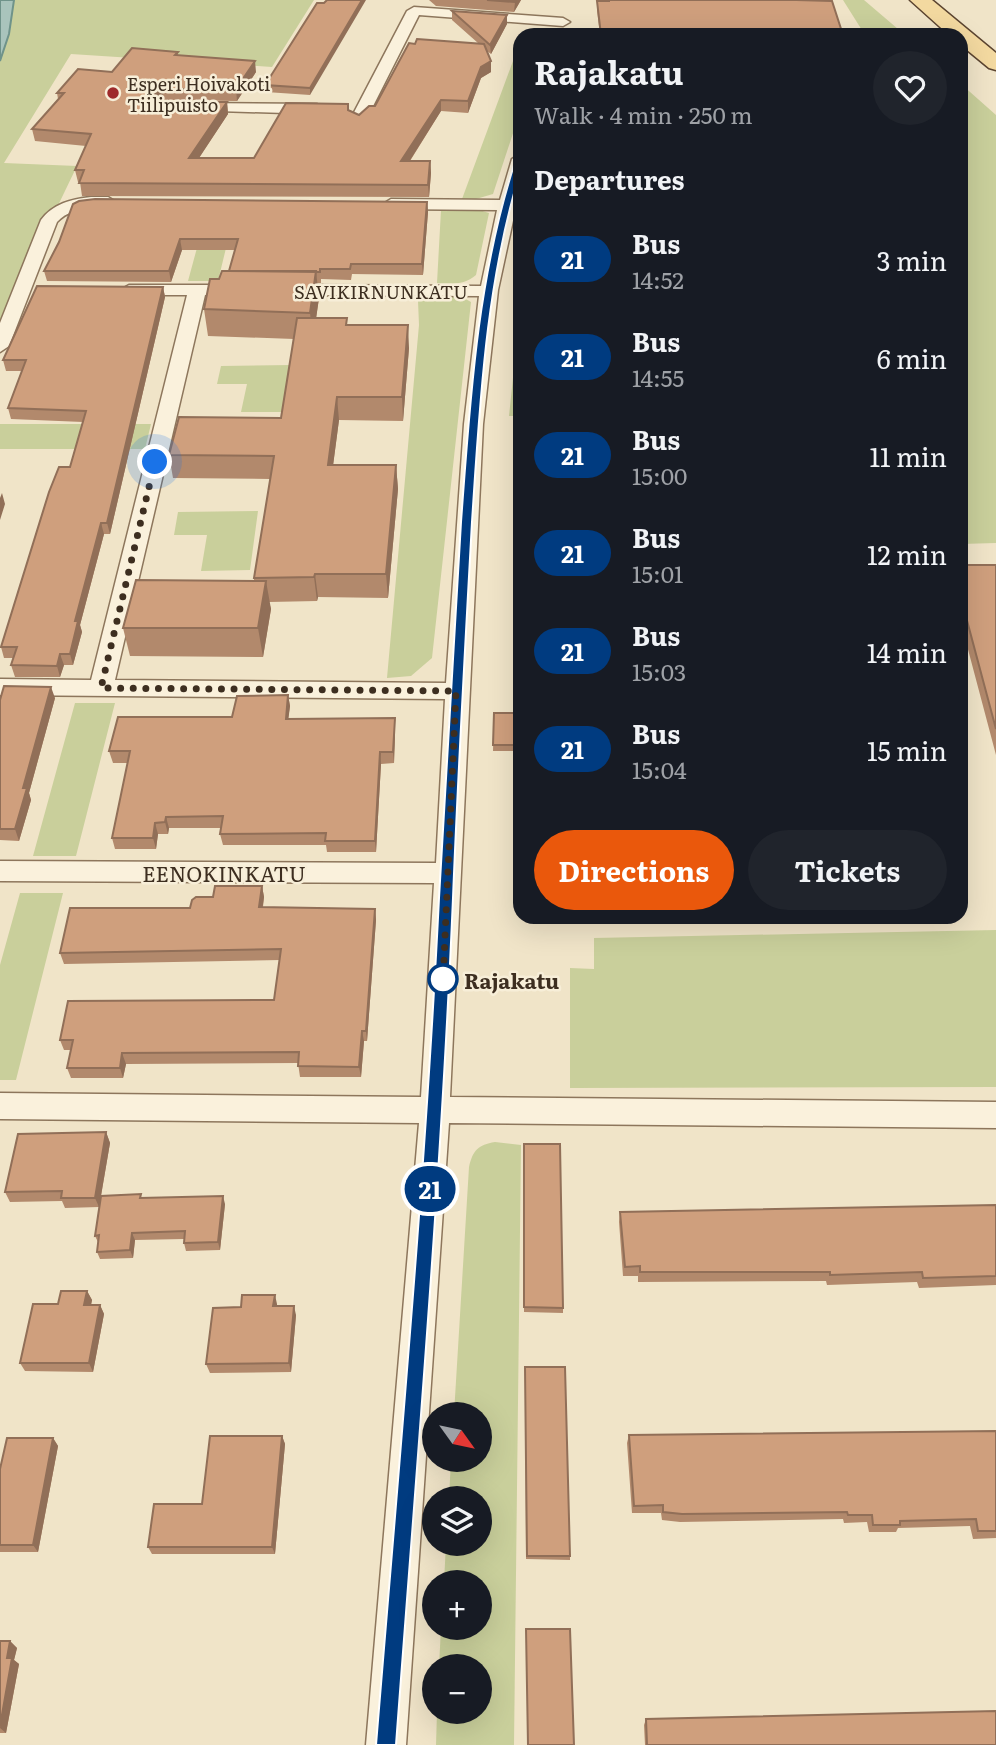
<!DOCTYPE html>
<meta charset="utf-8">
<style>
:root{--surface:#171b24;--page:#20242c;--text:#f1f3f6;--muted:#9ea1a6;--accent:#ea580c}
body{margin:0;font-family:Literata,serif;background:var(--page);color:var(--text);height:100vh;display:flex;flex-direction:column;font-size:26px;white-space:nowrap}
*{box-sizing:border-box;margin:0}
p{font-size:23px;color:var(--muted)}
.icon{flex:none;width:38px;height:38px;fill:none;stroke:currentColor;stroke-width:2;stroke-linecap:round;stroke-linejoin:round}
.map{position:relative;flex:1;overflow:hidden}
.details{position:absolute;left:513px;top:28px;width:455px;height:896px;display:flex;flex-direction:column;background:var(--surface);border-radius:21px;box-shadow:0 7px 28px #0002}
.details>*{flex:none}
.badge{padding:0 14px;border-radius:23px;font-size:24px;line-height:46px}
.needle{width:46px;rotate:123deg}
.controls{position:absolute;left:422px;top:1402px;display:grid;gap:14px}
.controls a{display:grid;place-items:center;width:70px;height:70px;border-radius:50%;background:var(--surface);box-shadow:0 7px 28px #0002;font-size:35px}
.you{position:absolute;width:35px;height:35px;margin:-18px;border:5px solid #fff;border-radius:50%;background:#1a73e8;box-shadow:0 0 0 10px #1a73e833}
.map>.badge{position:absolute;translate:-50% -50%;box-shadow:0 0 0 4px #fff}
h2{padding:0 21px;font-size:26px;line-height:63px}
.round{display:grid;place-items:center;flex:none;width:74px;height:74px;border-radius:37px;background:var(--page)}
.overview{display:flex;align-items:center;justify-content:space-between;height:119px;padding:0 21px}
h1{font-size:33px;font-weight:700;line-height:52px}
.action{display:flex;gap:14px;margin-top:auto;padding:14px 21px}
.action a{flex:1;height:80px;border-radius:42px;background:var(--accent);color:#fff;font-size:28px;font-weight:700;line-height:80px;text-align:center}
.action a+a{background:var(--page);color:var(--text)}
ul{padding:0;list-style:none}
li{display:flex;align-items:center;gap:21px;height:98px;padding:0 21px}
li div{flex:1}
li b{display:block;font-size:26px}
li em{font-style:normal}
li .badge{min-width:77px;font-weight:700;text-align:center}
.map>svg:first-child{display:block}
.green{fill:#c9cf9b}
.water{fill:#a9c4bc;stroke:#6f938a;stroke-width:2}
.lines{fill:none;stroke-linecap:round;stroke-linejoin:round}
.minor-casing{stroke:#8d765c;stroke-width:3}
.primary-casing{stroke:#5b4430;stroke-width:3}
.minor{fill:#faf1dc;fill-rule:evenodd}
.primary{fill:#f3d9a0;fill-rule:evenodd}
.wall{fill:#b2896c}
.shaded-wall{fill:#916f58}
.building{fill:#cf9f7d;stroke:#916f58;stroke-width:2}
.line{fill:#003b80;stroke:#fff;stroke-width:2}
.walk{stroke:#3d2e20;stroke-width:7;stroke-dasharray:0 12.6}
.poi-dot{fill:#9e2a2b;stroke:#f7eed8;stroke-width:2.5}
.stop-dot{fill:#fff;stroke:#003b80;stroke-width:3.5}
.labels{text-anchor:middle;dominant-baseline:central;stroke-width:5;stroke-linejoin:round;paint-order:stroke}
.far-poi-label{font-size:18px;fill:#3d2e20;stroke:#f7eed8;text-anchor:start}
.far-street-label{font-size:18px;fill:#3d2e20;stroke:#f7eed8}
.street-label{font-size:21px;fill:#3d2e20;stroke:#f7eed8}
.stop-label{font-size:21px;font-weight:bold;fill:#3d2e20;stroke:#f7eed8;text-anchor:start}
</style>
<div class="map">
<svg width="996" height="1745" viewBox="0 0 996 1745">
<rect width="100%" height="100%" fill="#f0e4c8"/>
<path class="green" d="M14,0H314L272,67L71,54L4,163L77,166L0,326V61L9,34Z
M843,0H864L905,35H865Z
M520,42V112L493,194L476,199H462Z
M961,84L996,115V543L961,544Z
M476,209L489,213L476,275C465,285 451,284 437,283L441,210Z
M207,211H235L218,281H188Z
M432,297H462L471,302L432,658L411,676L387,678L419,325L418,301Z
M520,311V416H509Z
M291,365L284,412H241L247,384H217L221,366Z
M0,424H151L145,449H0Z
M258,511L250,570L201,571L207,535H174L178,512Z
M75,703H115L76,856H33Z
M20,893H63L16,1080H0V965Z
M996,930V1087L570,1088V968L594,969V938Z
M495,1142L521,1145L514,1745H436L437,1712H480V1666H439L441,1628H480V1582H444L446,1544H480V1498H449L451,1460H480V1414H454L469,1167C473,1150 478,1145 495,1142Z"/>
<path class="water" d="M0,0H14L9,34L0,61Z"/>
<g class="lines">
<g class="minor-casing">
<path id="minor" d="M414,7L563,18L570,22L563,26L419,15L366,120L358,125L353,123L350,120L407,11Z
M191,103L317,104L325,109L317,114L186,110L184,107Z
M520,154V188L498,290L483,424L450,1097L996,1102V1128L449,1123L406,1745H366L419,1123L0,1119V1093L421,1097L434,883L0,881V861L436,863L445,699L0,695V679L91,680L187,295H129L120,290L129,285H241L250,290L247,294L205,295L115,680L446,683L464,424L479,296L283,295L274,290L283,285L481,286L497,210L391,209L383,204L391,199L500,200L512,159Z
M91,197H108L116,202C103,214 77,201 57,222L9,346L0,352V323L41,220C53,204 71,199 91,197Z"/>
</g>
<g class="primary-casing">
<path id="primary" d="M910,0H932L996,53V70L989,68L961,45V35H949Z"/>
</g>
<use href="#minor" class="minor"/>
<use href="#primary" class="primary"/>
</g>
<path class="wall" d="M429,0H521L514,12L436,6Z
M608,0H796L843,35H600L597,10V1H608Z
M317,3L310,95L266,92L265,85Z
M452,11L507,24L491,54L487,51L491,72L481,78L468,113L441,111L410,161H430L431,173L429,197L82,196L80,182H78L75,170L86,146L35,141L32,129L58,99L57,93L112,72L178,52V55L256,72L237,101L164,100L162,102H227L228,114L199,158H254L348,104L349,111L359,115L478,43L452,20Z
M427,202L428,212L423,275L352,274L351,280L321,279V283H317L319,298L316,318H347V325L409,348L403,421L339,420L333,465H396L398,489L388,598L318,597L317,601L269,602L271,609L263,657L130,656L123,628L254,581V578L270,479L173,478L169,455L281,418L294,339L208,336L204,309L219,279L229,271L235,250H182L171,282L47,281L44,271L59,242Z
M163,287L165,297L110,534H104L80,625L82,632L73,665H64L60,677H15L11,665L13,658H4L1,647L70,467L83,422L11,419L8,408L22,371H6L3,360Z
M961,565H996V755L961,623Z
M288,695L290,706L288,719L395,730L394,763L381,764L376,852H327L326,845H223L220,834L221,828H169L168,834H158L156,849H115L112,838L128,763H113L109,751L232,717Z
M55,698L29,793L31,800L19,841L0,840V700Z
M494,713H520V751H493Z
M262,886L264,897L263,907L375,909L376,920L367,1041H364L361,1077H300L298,1063L126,1064L123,1078H71L67,1068L71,1050H64L60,1040L274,1000L280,960L64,964L60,953L190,908L213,897Z
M106,1132L110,1143L101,1196L225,1204L220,1250L186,1251L184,1243V1239L135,1240L133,1258L100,1259L97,1252L98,1242L95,1236L99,1207L65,1208L62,1201L10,1202L5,1192Z
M524,1144L563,1308V1313L524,1312Z
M996,1205V1285L919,1288L917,1282L827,1285L826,1281L638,1282V1276H623L619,1222L620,1212Z
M87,1291L92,1300L91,1305H100L104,1314L93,1372L25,1371L20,1363L58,1304Z
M277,1304V1306L296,1315L291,1372L210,1373L206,1364L241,1307Z
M525,1371L570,1556V1560L526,1559Z
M996,1431V1538L973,1539L970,1526L898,1528L896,1532H869L867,1522L844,1523L843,1519L680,1522L662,1520L661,1513H632L627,1443L629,1435Z
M282,1436L285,1444L275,1554H152L148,1547L202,1504Z
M53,1438L58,1446L38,1552H0V1469Z
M0,1641H10L17,1648L14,1660L19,1664L6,1733H0Z
M646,1719L996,1745H645L644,1725Z"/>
<path class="shaded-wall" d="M362,0H366L310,95V88Z
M516,0H521L514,12L515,2Z
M507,15V24L491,54L490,45Z
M255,61L256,72L237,101L236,89Z
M491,61V72L481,78L468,113V101L481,67Z
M162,89L164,100L155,106L153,94Z
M441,100V111L402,173L401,161Z
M227,102L228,114L191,170L189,158Z
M430,161L431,173L429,197L428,185Z
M427,202L428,212L423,275L422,264Z
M180,239L182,250L171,282L169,271Z
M316,271L319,298L313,340L310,313Z
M163,287L165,297L110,534L107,523Z
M408,325L409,348L403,421L402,397Z
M337,397L339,420L330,489L328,465Z
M396,465L398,489L388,598L386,574Z
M2,493L5,504L0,520V498Z
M101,523L104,534L80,625L82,632L73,665L70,654L75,621Z
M315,574L318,597L317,601L314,577Z
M266,581L271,609L263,657L258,628Z
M60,654L64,665L60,677L57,666Z
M51,687L55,698L29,793L31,800L19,841L15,829L23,788Z
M288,695L290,706L287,730L286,719Z
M395,718V730L394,763L393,752Z
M380,752L381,764L376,852L375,841Z
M166,817L169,828L168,834L165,822Z
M155,823L158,834L156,849L153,838Z
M262,886L264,897L261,918L259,907Z
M375,909L376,920L367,1041L366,1031Z
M362,1031L364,1041L361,1077L359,1067Z
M122,1053L126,1064L123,1078L120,1068Z
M106,1132L110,1143L99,1207L95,1198Z
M223,1196L225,1204L220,1250L218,1242Z
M132,1233L135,1240L133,1258L130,1250Z
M87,1291L92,1300L89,1314L84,1305Z
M275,1295L277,1304L276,1315L273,1306Z
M100,1305L104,1314L93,1372L89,1363Z
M294,1306L296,1315L291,1372L289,1363Z
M282,1436L285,1444L275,1554L272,1547Z
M53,1438L58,1446L38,1552L33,1545Z
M10,1641L17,1648L14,1660L19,1664L6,1733L0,1728L7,1658Z"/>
<path class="building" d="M327,0H362L310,88L265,85L317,3H324Z
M487,0H516L515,2Z
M609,0H796L832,1L843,35H601L597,1H609Z
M452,11L507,15L490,45Z
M417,39L484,44L491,61L481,67L468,101L441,100L401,161H430L428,185L79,183L84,170H75L91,134L32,129L64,93H57L78,69L112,72L132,48L178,52L175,55L255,61L236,89H162L153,94L162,102H227L189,158H254L286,103L348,104V110L359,115L369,106H375L409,43L415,44Z
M95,199L427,202L422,264H351L350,269H320V272L229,271L238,239H180L169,271H44L59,242L73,204L79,201Z
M222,271H316L310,313L204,309L210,279H219Z
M37,286L163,287L107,523H101L75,621H78L70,654H60L57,666L11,665L17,647H1L49,492L59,467H70L86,411L8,408L26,360H3Z
M297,318H347L346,325H408L402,397H337L328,465H396L386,574H315L314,577L254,578L274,456L169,455L179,417L281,418Z
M961,565H996V729L961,598Z
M136,580L266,581L258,628H123Z
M4,686L51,687L23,788H27L15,829H0V700Z
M288,695L286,719L395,718L393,752H380L375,841H325L326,833L220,834L223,816L166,817L165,822L155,823L153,838H112L130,751H109L118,717H232L237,696Z
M494,713H520V745H493Z
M215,886H262L259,907L375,909L366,1031H362L359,1067L298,1066L299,1052L122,1053L120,1068H67L73,1040H60L68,1001L274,1000L281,949L60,953L70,908H190L192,900L196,897H213Z
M106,1132L95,1198H61L62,1191L5,1192L18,1134Z
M524,1144H560L563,1308L524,1307Z
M141,1194L140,1198L223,1196L218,1242L184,1243L185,1231L132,1233L130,1250L97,1252L99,1235L95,1236L101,1196Z
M996,1205V1276L923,1278L922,1272L830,1275V1272H640V1266L625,1267L620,1212Z
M61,1291H87L84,1305H100L89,1363H20L33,1304H58Z
M242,1295H275L273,1306H294L289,1363L206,1364L213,1308L241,1307Z
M525,1367H565L570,1556H527Z
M996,1431V1531H978L976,1519L900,1521V1525H873L872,1515H848L847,1512L682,1514L663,1512V1505L634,1506L629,1435Z
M210,1436H282L272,1547H148L154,1504H202Z
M7,1438H53L33,1545H0V1469Z
M526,1629H570L574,1745H528Z
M0,1641H10L7,1658H12L0,1726Z
M996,1711V1745H647L646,1719Z"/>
<path class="line" d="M520,157L524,159C486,277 480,400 472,522C465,648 458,773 453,898C441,1181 417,1463 396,1745H376C399,1463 425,1181 439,898C446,773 453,648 461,522C470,400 477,277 516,159Z"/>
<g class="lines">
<path class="walk" d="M155,462L101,688L456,691L443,982V979"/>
</g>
<circle class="poi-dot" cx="113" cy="93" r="7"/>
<circle class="stop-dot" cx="443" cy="979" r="14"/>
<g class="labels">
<g class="far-poi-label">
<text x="127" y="83">Esperi Hoivakoti<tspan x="127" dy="21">Tiilipuisto</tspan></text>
</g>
<g class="far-street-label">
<text x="381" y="291">SAVIKIRNUNKATU</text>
</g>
<g class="street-label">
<text x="224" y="872">EENOKINKATU</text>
</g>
<g class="stop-label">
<text x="464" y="979">Rajakatu</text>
</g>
</g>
</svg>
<div class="controls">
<a><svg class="needle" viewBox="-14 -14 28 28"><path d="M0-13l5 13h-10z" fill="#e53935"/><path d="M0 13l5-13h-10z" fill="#9ea1a6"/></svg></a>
<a><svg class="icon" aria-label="layers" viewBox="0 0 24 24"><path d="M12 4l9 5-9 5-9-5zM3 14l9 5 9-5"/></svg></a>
<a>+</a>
<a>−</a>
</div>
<div class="you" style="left:155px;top:462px"></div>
<b class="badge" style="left:430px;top:1189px;background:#003b80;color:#fff">21</b>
<section class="details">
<div class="overview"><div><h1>Rajakatu</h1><p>Walk · 4 min · 250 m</p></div><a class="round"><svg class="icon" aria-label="heart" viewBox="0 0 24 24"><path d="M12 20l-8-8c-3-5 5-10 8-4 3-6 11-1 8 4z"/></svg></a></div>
<h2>Departures</h2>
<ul>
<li><span class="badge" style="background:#003b80;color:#fff">21</span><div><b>Bus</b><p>14:52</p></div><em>3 min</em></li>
<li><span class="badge" style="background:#003b80;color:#fff">21</span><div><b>Bus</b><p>14:55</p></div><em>6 min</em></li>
<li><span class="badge" style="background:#003b80;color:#fff">21</span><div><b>Bus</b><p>15:00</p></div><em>11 min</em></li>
<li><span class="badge" style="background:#003b80;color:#fff">21</span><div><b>Bus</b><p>15:01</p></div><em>12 min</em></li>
<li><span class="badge" style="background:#003b80;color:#fff">21</span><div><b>Bus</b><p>15:03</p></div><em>14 min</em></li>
<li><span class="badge" style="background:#003b80;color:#fff">21</span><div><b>Bus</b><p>15:04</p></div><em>15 min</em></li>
</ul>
<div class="action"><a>Directions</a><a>Tickets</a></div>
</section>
</div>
